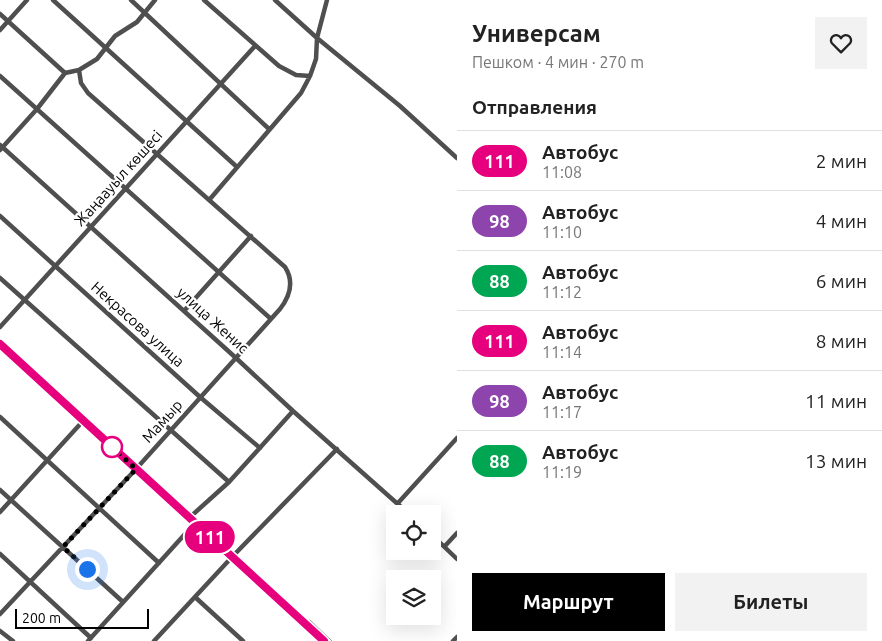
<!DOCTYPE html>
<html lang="ru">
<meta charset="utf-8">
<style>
:root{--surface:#fff;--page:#f2f2f2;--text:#222;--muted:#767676;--line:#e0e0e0;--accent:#000}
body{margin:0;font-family:Ubuntu,sans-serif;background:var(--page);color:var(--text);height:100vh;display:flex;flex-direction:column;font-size:19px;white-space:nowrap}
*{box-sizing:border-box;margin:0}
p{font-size:16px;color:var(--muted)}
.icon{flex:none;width:28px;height:28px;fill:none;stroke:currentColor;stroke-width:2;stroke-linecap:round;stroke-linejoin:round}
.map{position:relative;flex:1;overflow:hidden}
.details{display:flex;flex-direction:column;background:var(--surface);width:425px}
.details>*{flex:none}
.badge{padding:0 10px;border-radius:16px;font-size:18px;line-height:32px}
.buttons{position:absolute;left:386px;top:505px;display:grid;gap:10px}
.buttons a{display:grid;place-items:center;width:55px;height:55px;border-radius:0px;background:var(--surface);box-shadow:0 5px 20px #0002;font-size:25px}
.scale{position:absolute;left:15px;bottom:12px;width:134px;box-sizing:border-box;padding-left:5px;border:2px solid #000;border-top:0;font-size:14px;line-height:18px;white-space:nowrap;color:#000;-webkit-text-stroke:4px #fff;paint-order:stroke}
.you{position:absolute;width:25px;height:25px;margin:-12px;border:4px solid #fff;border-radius:50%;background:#1a73e8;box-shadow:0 0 0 8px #1a73e833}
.map>.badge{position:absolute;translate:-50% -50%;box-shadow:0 0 0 2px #fff}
h2{padding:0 15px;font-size:19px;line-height:45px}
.round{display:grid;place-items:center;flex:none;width:52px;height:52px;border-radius:0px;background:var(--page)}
.summary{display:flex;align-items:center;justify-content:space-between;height:85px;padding:0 15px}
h1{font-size:24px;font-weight:600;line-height:38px}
.primary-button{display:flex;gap:10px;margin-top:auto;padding:10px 15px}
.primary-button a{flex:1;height:58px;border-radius:0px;background:var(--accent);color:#fff;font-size:20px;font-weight:600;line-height:58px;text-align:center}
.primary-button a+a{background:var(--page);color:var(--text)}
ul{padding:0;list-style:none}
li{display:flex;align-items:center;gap:15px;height:60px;padding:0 15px;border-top:1px solid var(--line)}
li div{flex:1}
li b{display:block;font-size:19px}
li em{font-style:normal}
li .badge{min-width:55px;font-weight:700;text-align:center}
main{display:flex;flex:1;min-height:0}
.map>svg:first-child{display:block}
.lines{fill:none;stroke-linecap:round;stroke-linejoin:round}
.stream{stroke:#9d9d9d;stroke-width:1}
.street{stroke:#4f4f4f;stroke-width:4.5}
.secondary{stroke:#1c1c1c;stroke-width:6}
.line-casing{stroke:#fff;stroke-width:11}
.line{stroke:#e6007e;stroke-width:8}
.walk{stroke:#000;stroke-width:5;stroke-dasharray:0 9}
.stop-dot{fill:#fff;stroke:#e6007e;stroke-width:2.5}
.labels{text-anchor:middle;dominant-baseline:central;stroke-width:4.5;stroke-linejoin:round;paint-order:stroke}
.street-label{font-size:15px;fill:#000;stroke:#fff}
</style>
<main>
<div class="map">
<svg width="457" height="641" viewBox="0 0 457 641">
<rect width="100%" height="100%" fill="#fff"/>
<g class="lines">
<path class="stream" d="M310,620L332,641"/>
<path class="street" d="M53,0L237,167
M131,0L269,129
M204,0L279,66L296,75L310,76
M275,0L317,38L400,106L457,158
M0,14L65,73
M0,30L27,0
M65,73L79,70L97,59L115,36L137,22L155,0
M0,76L271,319
M0,145L236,358L293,411L409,514
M0,150L37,109L65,73
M210,199L301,93L310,76L316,59L317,38L327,0
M0,216L200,397L260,448
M0,278L229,482
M184,311L251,236
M0,327L255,46
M0,417L159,563
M0,490L123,602
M398,503L457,438
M0,512L83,421
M189,518L229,482L293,411
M432,535L457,559
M445,546L457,533
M0,554L91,638
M195,597L243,641
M0,614L136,469L280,309C290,296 294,281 285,267L88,93L81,83L79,70
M0,631L13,641
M88,641L195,523
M154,641L232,557L337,449
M453,641L457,637"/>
<path class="secondary" d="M0,344L324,641"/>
</g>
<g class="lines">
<g class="line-casing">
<path id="line" d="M0,344L324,641"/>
</g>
<use href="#line" class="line"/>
<path class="walk" d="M87,569L63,547L136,469L110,445L112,447"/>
</g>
<circle class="stop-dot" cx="112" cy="447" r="10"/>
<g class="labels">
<g class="street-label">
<text transform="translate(118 178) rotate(-48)">Жаңаауыл көшесі</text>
<text transform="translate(213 320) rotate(42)">улица Женис</text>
<text transform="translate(138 324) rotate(42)">Некрасова улица</text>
<text transform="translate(162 421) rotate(-48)">Мамыр</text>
</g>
</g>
</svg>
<div class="buttons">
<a><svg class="icon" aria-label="locate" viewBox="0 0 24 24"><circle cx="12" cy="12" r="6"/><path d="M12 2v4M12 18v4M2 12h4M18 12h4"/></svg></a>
<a><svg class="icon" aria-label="layers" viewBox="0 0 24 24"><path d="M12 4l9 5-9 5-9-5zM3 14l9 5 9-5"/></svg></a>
</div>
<div class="scale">200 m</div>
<div class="you" style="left:87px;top:569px"></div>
<b class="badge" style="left:210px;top:537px;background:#e6007e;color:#fff">111</b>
</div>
<section class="details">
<div class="summary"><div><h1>Универсам</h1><p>Пешком · 4 мин · 270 m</p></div><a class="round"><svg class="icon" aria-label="heart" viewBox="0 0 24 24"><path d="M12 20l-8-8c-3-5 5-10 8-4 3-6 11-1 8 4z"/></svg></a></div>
<h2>Отправления</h2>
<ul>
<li><span class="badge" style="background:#e6007e;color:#fff">111</span><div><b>Автобус</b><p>11:08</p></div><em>2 мин</em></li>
<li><span class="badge" style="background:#8e44ad;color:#fff">98</span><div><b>Автобус</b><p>11:10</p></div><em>4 мин</em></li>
<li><span class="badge" style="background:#00a651;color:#fff">88</span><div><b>Автобус</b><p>11:12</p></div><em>6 мин</em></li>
<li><span class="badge" style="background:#e6007e;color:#fff">111</span><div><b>Автобус</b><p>11:14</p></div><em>8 мин</em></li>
<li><span class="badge" style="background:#8e44ad;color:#fff">98</span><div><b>Автобус</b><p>11:17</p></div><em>11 мин</em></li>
<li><span class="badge" style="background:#00a651;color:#fff">88</span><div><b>Автобус</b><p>11:19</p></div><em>13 мин</em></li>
</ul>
<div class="primary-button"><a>Маршрут</a><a>Билеты</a></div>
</section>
</main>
